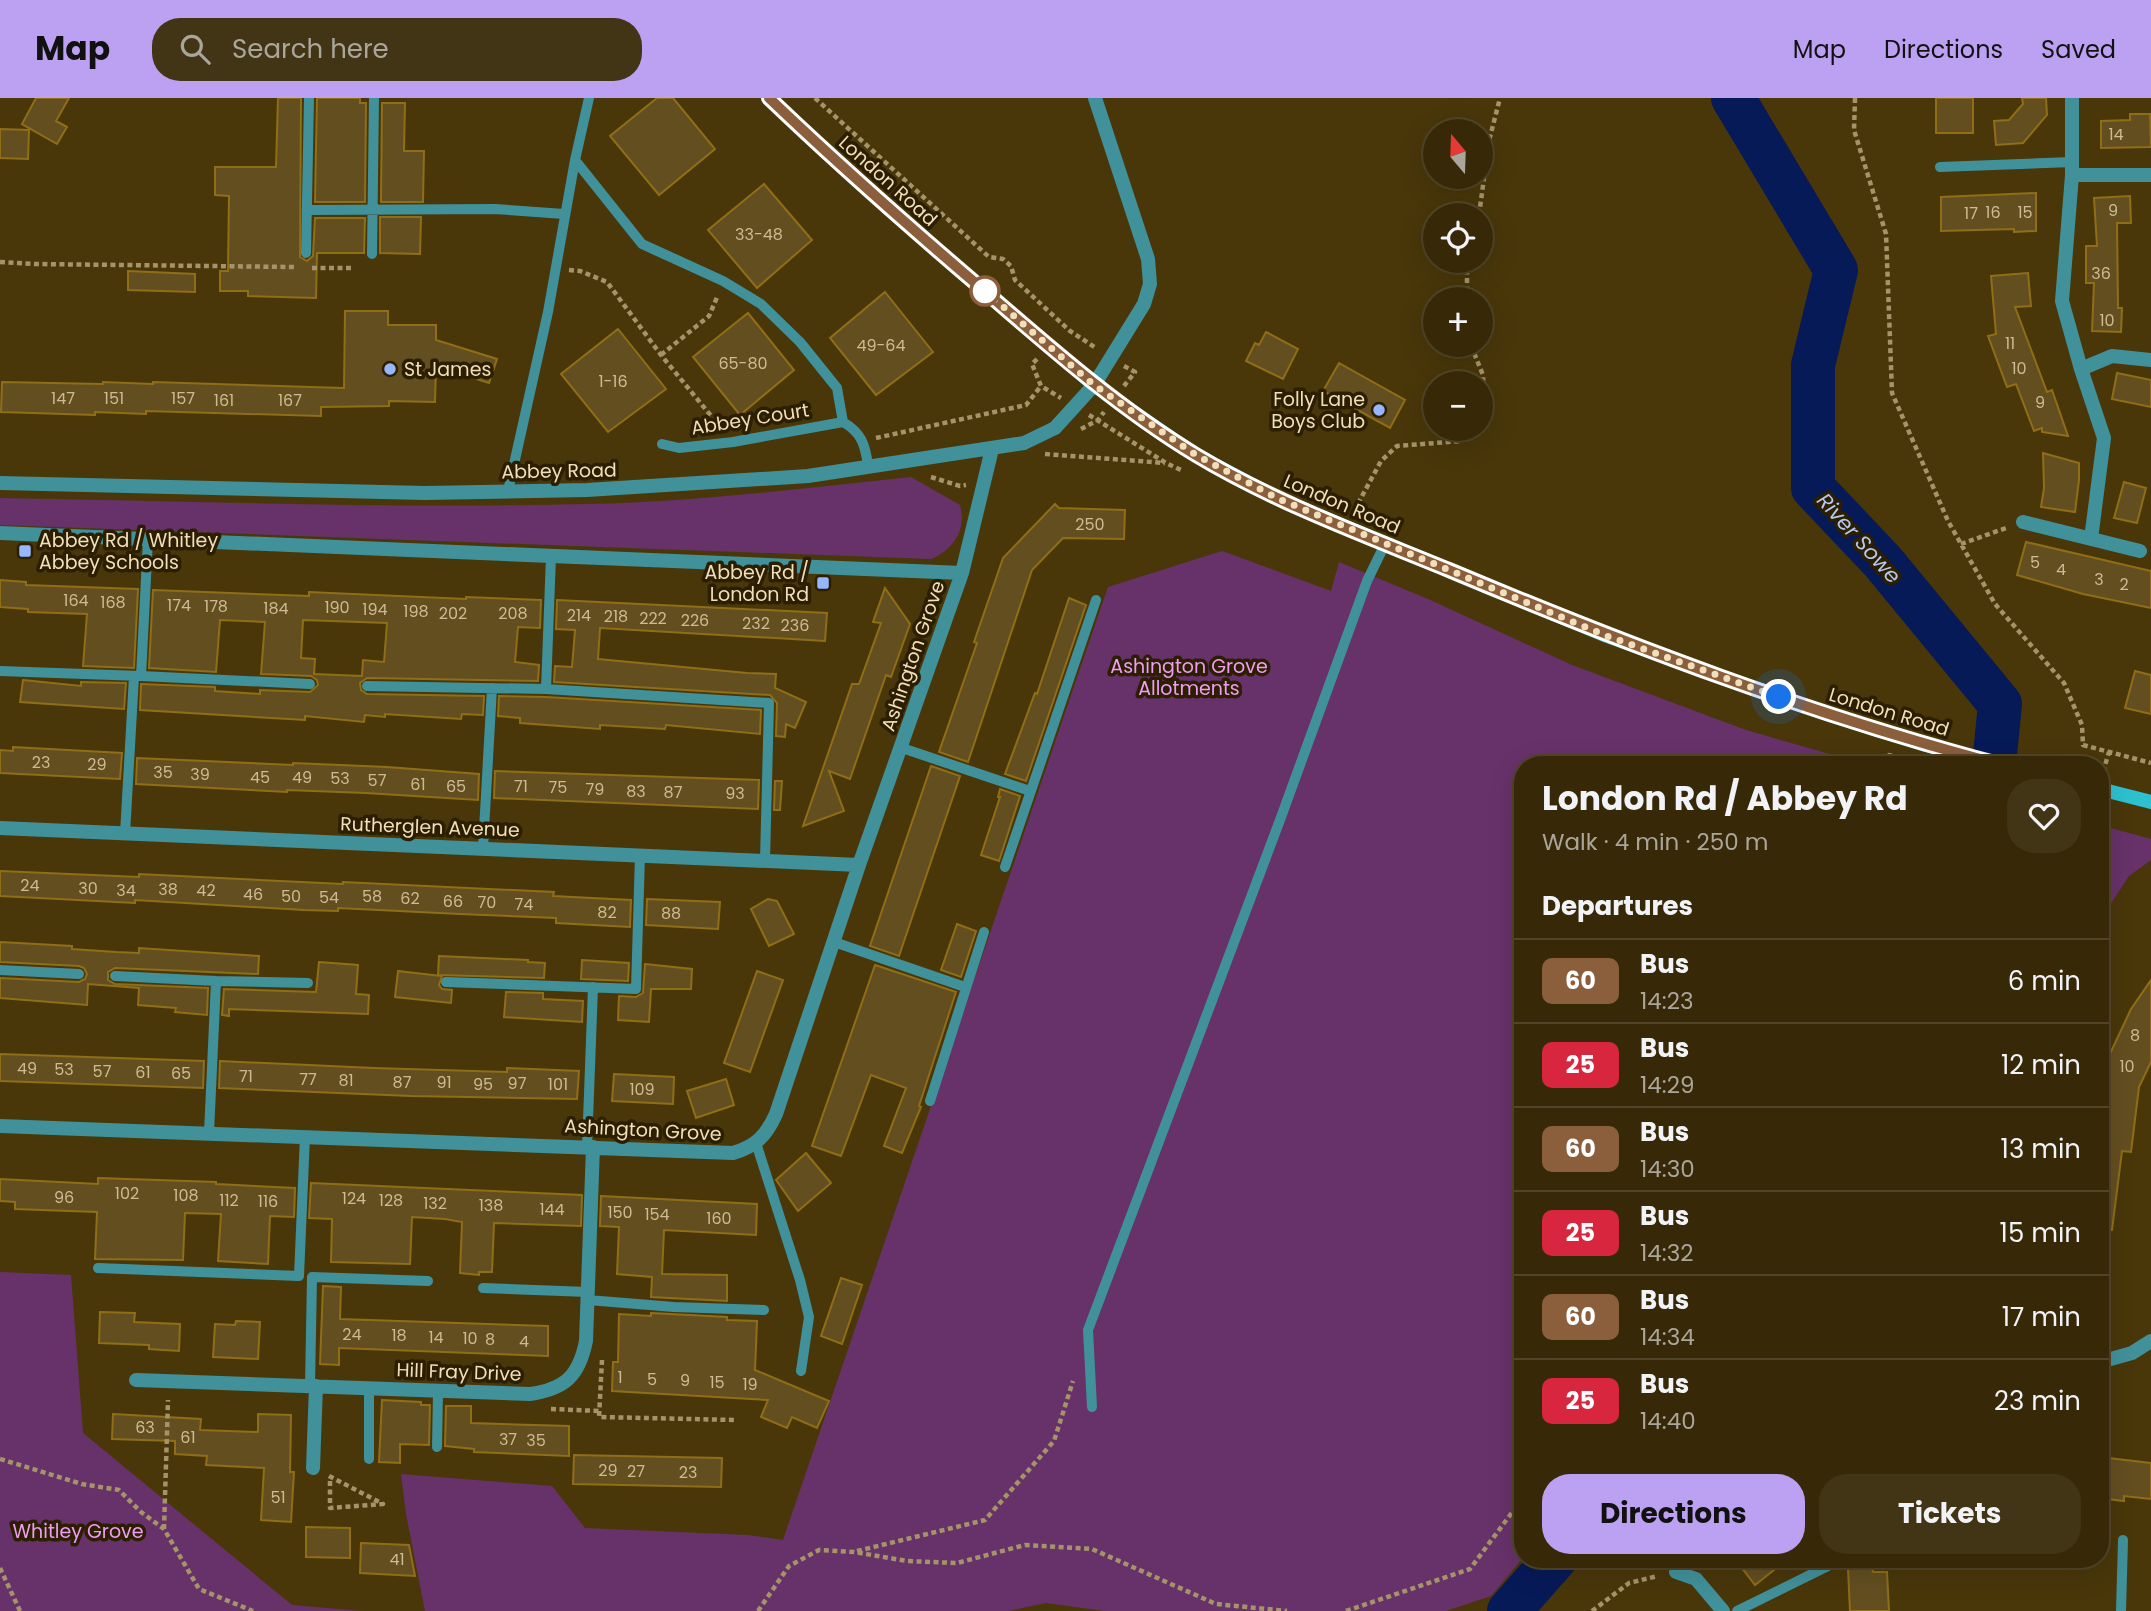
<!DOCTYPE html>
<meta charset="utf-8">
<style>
:root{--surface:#372908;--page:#423516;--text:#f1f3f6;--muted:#aaa69c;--line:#514529;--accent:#bca0f2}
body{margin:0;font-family:Poppins,sans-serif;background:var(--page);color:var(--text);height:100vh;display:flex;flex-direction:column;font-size:26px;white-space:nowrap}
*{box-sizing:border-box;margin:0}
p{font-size:23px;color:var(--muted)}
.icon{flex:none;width:38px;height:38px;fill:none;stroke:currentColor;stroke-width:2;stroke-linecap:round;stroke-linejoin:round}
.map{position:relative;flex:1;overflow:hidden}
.panel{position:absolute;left:1514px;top:658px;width:595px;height:812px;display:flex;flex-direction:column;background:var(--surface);border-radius:28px;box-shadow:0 7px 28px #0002,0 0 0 2px var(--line)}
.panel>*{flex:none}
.badge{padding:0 14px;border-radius:10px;font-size:24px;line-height:46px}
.needle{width:46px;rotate:341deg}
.controls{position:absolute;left:1423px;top:21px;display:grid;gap:14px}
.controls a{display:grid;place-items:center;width:70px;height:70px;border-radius:50%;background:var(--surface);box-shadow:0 7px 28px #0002,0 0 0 2px var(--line);font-size:35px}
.you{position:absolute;width:35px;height:35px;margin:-18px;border:5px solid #fff;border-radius:50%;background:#1a73e8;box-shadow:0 0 0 10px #1a73e833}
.map>.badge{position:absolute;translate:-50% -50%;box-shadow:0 0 0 4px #fff}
h2{padding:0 28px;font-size:26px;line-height:63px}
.round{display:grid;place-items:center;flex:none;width:74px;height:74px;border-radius:28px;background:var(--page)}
.head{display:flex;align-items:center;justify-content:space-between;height:119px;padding:0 28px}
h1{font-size:33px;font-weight:700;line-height:52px}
.button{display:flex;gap:14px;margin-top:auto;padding:14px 28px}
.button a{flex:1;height:80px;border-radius:28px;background:var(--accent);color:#111;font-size:28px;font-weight:700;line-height:80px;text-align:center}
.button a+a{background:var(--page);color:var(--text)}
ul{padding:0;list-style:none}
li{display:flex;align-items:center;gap:21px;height:84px;padding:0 28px;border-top:2px solid var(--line)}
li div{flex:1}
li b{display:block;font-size:26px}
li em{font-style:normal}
li .badge{min-width:77px;font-weight:700;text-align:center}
header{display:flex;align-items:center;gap:42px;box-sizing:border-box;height:98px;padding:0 35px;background:var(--accent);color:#111}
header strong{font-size:33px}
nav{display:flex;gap:38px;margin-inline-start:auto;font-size:24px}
.search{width:490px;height:63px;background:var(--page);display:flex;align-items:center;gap:18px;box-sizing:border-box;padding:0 24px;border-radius:28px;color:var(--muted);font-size:26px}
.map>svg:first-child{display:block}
.green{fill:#67326a}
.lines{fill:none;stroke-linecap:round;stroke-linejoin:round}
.river{stroke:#071a58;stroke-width:44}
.building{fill:#634e20;stroke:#906e16;stroke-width:2;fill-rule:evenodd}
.path{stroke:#a5936a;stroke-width:4.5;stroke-dasharray:5 3.5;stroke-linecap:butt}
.service{stroke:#41919a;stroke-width:10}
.minor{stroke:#41919a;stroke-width:14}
.secondary{stroke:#2dc1d0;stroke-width:14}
.line-casing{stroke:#fff;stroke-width:16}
.line{stroke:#8b5e3c;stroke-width:10}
.walk{stroke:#f1dfb9;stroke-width:7;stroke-dasharray:0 12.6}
.stop-dot{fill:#fff;stroke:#8b5e3c;stroke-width:3.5}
.poi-dot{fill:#96b6fd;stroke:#2c1e00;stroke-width:2.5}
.labels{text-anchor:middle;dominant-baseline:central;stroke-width:7;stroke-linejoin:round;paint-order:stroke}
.number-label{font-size:16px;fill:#cebb93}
.street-label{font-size:19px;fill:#f1dfb9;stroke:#2c1e00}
.poi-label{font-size:19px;fill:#f1dfb9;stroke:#2c1e00;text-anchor:start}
.park-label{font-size:19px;fill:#ee9df2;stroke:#2c1e00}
.water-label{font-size:21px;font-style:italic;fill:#b6c8ee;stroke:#2c1e00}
</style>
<header>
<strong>Map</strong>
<div class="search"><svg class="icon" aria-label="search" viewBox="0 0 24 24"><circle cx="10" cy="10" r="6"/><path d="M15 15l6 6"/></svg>Search here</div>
<nav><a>Map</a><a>Directions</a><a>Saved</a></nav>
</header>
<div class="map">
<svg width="2151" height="1513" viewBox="0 0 2151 1513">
<rect width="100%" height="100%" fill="#49370a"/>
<path class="green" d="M911,379L960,407C967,432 953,452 931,461L0,427V400C196,403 393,411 589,406C697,404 804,390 911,379Z
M1222,453L1331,493L1339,464L1428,501L1572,567L1746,632L1868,667H1522V1461L1491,1498L1446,1513H1105L1046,1505L1008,1513H425L406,1416L401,1376L552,1388L585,1430L747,1437L783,1442L1108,489Z
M2100,727L2151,741V762L2129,778L2100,822Z
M0,1174L71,1177L83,1335L292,1507L362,1513H0Z"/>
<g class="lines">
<path class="river" d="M1733,0L1836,172L1813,267V390L1883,464L2000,606L1994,667
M1509,1513L1555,1461"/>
</g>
<path class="building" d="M36,0H69L56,23L67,29L57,46L22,26Z
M278,0H301L300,159L307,163L313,158L315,120H365L364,155H317L316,200L248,198V193H220V173H228L229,98L215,97V69H276Z
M317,0H360V5H366L365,104H315Z
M657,0H673L715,51L659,97L610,38Z
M1936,0H1973V35H1936Z
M2022,0H2046L2047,17L2023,45L1996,47L1994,23L2009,22L2023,6Z
M382,5H405L404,53H424L423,104H381Z
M2130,16H2150L2151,49L2101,50V23L2130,22Z
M0,31L29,32L28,61L0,60Z
M764,86L812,142L757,190L708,132Z
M2036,95V133L2014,134V131L1941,133V99Z
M2130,98L2131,125H2117L2118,210H2122L2121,234L2092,233L2094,185H2086V148H2097L2094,100Z
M380,119H421L420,156L380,155Z
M128,173L195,176V194L128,192Z
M2028,175L2031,208L2015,209L2047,294L2052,292L2068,338L2042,334V330L2034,333L2016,286L2007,289L1988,238L1996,236L1991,178Z
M885,194L933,254L876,297L830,240Z
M345,213H388V227H436V242L497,261L489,285L436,268L435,304L389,303V308L321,309V318L146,313V316L95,314V317L1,314L2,284L103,286V284L153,286V284L344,290Z
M748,215L794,272L740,317L693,259Z
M618,231L666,291L608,334L561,276Z
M1266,234L1298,251L1283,281L1246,263L1255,245L1259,247Z
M1339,265L1405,302L1390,330L1323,293Z
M2117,275L2151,282V309L2112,301Z
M2043,355L2079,365V382L2075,414L2041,409L2044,390Z
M2124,384L2146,390L2137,425L2114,420Z
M1055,406L1059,410L1125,412L1124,441L1063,440L1032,472L968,664L939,654L977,545L974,544L1003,460Z
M2026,444L2151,473V510L2083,496L2017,477Z
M0,482L26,484V487L138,491L134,570L83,568L87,516L28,514V511L0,509Z
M885,490L910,526L891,579L886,577L850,681L829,673L844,713L803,728L852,586H859L881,525L873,524Z
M153,492L309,498V494L466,501V499L541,502L540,530L518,529L515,564L539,567L538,583L367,580L360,585L361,592L367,596L484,598L483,617L462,616L461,621L385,616V619L365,617L364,624L305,618V622L140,612L141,586L215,589V593L260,596V592L310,594L318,587L317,582L311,578L261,576L265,524L220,522L216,574L149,570ZM303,522L387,525L384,564L363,562L362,578L314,576L315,561L301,560Z
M1069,500L1086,507L1026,683L1005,676L1035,595L1037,596Z
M557,502L827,515L825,543L600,530L598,561L747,575L776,576L775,590L806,604L795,630L786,626L785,639L776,638L777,605L770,597L554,584L555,568L572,569L575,532L556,531Z
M2135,573L2151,577V616L2125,610Z
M23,582L81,588V584L126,585L124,611L20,604Z
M499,598L546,599L761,612L760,636L666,627L665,631L600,627V631L520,625V620L498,618Z
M13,649L122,655L120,681L0,675V652L13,653Z
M137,660L293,667V665L387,669L479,676L478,702L366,695L287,692V694L136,686Z
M931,668L960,678L899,858L870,848Z
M495,673L759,682L758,711L494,700Z
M775,683H782L780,712H774Z
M1000,691L1020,698L999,763L981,757L1000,699H998Z
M0,773L139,779V776L343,786V784L554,794L553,798L631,802L630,829L556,825V820L460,816L338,810V813L304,812L135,802V805L0,798Z
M647,801L720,804L718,831L646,827Z
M768,801L777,803L794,836L769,848L751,811Z
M957,826L976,833L961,879L941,872Z
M0,844L72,848V851L116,854L139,855V850L259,858L258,876L115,870L108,874V882L115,886L208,890L207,917L175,914L176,910L138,907L139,890L88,886L87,907L0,900V880L79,884L85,881L87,876L84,870L79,868L0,864Z
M439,858L528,862V864L545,865L544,880L438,877Z
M582,862L629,865L628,883L581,881Z
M319,864L358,867L356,896L369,897L368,916L229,911V918L222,917L224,891L316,894Z
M645,866L692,871L691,891H651L649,924L618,922L619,898L636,899L643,895Z
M875,867L956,894L919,1008L921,1009L902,1055L884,1048L906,990L871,977L841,1058L812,1048Z
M398,873L442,878L439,887L442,891L452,892L451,905L395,899Z
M757,873L783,882L750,974L724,965Z
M2151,882V964L2139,989L2131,1054L2122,1053L2112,1132H2100V977L2131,911Z
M506,894L543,895V901L583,903L582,924L504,919Z
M0,956L204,963L203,990L0,983Z
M220,963L374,970L507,974V970L579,973L577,1001L411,998L219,990Z
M614,976L674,979L673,1006L612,1003Z
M726,981L734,1007L696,1020L687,993Z
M806,1055L831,1085L798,1113L776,1082Z
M98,1080L216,1084V1086L295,1090L294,1119L270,1118L268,1166L218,1163L221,1116L185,1115L183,1162L95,1161L97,1114L15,1111V1104L0,1103V1081L98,1086Z
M311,1085L582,1097L581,1128L494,1125L492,1174H479V1177L460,1175L462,1124L445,1121L412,1119L410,1166L331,1164L332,1121L309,1120Z
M601,1098L757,1106L756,1137L664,1132L662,1176L727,1177V1203L651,1199L652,1179L617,1176L619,1129L600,1128Z
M841,1180L862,1187L842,1246L821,1238Z
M323,1188L341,1189L340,1221L548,1228V1258L339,1250V1267L320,1266Z
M100,1214L135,1215L134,1224L180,1226L179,1253L149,1251V1247L99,1245Z
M651,1215L727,1219V1222L757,1223L755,1272L829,1303L817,1330L792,1319L787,1330L761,1319L768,1302L612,1293L613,1264H618L619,1216L651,1218Z
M236,1223L260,1224L258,1261L213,1259L215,1226L235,1227Z
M382,1302L421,1304V1307H430L429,1347L400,1346V1365L379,1364Z
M446,1308H471V1325L569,1328V1358L474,1354V1351L445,1348Z
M113,1316L201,1321L200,1332L258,1334V1316L291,1317L290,1374H294L291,1424L261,1422L264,1370L206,1367L207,1358L175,1356V1343L112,1341Z
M574,1357L722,1360L721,1389L573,1386Z
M2100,1359L2151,1365V1401L2124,1398V1403L2100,1400Z
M306,1429L350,1430V1460L306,1459Z
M361,1445L409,1447L415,1478L360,1475Z
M1735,1461H1788L1755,1487Z
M1872,1469L1873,1474H1887L1889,1513H1850L1848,1471Z"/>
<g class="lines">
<path class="path" d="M815,0L989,159L1003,161L1011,168L1015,182L1070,233L1096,250
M1855,0L1854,32L1886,136L1892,295L1948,423L1995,506L2064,585L2082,627L2083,647L2151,665
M1479,117L1489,43L1500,0
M1467,163V191L1469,201
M0,164L35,166L296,169
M312,170H351
M569,172L580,173L607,184L661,257L721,330
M1474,247V255L1483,277L1484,316L1480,321
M661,257L709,218L718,197
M1037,261L1032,266L1041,288L1061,300
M1124,268L1135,274L1124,288
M1089,317L1166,365L1181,372
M1081,331L1098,322L1104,314
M876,340L1026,307L1041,288
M1045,356L1165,365
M931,379L960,388L966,387
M1354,413L1381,363L1397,348L1461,343L1472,331
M1961,446L2006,430
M1888,667L1890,655
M2103,674L2109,654
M602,1262L599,1319L735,1322
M551,1311L600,1313
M0,1361L82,1386L119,1392L141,1414L164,1431L199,1491L253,1513
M329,1378L383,1406L330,1410V1379
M164,1431L168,1302
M857,1453L985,1422L1054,1343L1073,1283
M0,1470L20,1513
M758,1513L789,1468L819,1452L854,1454L907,1463L957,1465L1025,1447L1092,1451L1216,1506L1287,1513
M1346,1513L1470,1471L1522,1401
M1592,1513L1629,1485L1658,1478"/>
<path class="service" d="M589,0L575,62L642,146L723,183L761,206L800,244L837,290L843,324
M1940,69L2072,64
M307,112L495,111L564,116
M306,155L309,0
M372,156L374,0
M843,324C862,335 865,347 868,367
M662,346L679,350L733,344L843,324
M508,393L548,214L575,62
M0,573L141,578L148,441
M141,578L310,586
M367,588L546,591L551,458
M546,591L769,605L765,762
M902,650L1030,693
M125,736L134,578
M483,750L492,590
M1005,769L1096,502
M834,844L965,889
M0,872L79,876
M115,878L216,883
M446,884L636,891L640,757
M930,1003L984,834
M209,1035L216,883L308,885
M756,1045L800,1182L809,1219L801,1273
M587,1049L593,889
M98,1170L299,1178L305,1038
M483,1190L588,1194
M588,1202L674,1209L764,1212
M310,1288L312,1179L428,1183
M1092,1309L1088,1232L1280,722L1367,483L1385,446
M437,1349L438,1293
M369,1361V1290
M1737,1513L1828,1468V1461
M2121,1513L2123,1442"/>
<path class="minor" d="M2072,0V77L2062,203L2081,271L2104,340L2091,441
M2072,77H2151
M2081,271L2112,258L2151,262
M0,385L425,395L587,392L808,378L1024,345L1055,330L1094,287L1144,206L1150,186L1148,161L1095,0
M2023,424L2140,453
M0,435L962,475
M0,730L859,767
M0,1028L733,1055C756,1048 766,1038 776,1016L859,767L962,475L992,351
M2100,1264L2132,1255L2151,1243
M136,1282L530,1296C565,1291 579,1278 586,1243L593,1049
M313,1370L316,1288
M1676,1474L1696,1481L1723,1513"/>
<path class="secondary" d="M769,0L889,111L1094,287L1196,357L1279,401L1607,538L1827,616L1926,647L2002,667
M2100,691L2151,704"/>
</g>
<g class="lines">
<g class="line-casing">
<path id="line" d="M769,0C840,68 913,132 987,195C1054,253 1120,311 1196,357C1276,405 1364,437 1449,472C1630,548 1812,617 2002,667"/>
</g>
<use href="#line" class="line"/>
<path class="walk" d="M985,193L1094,287L1196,357L1279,401L1607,538L1779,599"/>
</g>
<circle class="stop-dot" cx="985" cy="193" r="14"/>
<g class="poi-dot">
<circle cx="390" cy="271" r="7"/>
<circle cx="1379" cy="312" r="7"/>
<rect x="18" y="446" width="14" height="14" rx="3.5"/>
<rect x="816" y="478" width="14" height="14" rx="3.5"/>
</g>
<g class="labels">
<g class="number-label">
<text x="2116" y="36">14</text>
<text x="2113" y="112">9</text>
<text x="1993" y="114">16</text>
<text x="2025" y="114">15</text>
<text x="1971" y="115">17</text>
<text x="759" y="136">33-48</text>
<text x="2101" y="175">36</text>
<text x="2107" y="222">10</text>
<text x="2010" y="245">11</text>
<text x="881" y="247">49-64</text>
<text x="743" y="265">65-80</text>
<text x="2019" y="270">10</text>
<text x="613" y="283">1-16</text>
<text x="63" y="300">147</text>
<text x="114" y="300">151</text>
<text x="183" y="300">157</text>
<text x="224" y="302">161</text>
<text x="290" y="302">167</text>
<text x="2040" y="304">9</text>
<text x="1090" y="426">250</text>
<text x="2035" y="464">5</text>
<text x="2061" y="471">4</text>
<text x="2099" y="481">3</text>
<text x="2124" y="486">2</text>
<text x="76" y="502">164</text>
<text x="113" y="504">168</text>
<text x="179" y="507">174</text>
<text x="216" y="508">178</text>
<text x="337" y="509">190</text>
<text x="276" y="510">184</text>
<text x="375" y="511">194</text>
<text x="416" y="513">198</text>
<text x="453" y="515">202</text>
<text x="513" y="515">208</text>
<text x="579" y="517">214</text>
<text x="616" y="518">218</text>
<text x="653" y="520">222</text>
<text x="695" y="522">226</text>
<text x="756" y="525">232</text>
<text x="795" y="527">236</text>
<text x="41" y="664">23</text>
<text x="97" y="666">29</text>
<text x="163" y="674">35</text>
<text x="200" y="676">39</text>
<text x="260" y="679">45</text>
<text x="302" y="679">49</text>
<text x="340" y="680">53</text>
<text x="377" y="682">57</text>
<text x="418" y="686">61</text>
<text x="456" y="688">65</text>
<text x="521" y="688">71</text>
<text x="558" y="689">75</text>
<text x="595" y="691">79</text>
<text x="636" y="693">83</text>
<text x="673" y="694">87</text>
<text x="735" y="695">93</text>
<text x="30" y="787">24</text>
<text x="88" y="790">30</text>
<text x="168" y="791">38</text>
<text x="126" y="792">34</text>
<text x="206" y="792">42</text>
<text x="253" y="796">46</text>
<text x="291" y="798">50</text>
<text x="372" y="798">58</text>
<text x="329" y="799">54</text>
<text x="410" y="800">62</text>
<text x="453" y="803">66</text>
<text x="487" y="804">70</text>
<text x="524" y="806">74</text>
<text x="607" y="814">82</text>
<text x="671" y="815">88</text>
<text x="2135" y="937">8</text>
<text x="2127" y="968">10</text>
<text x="27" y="970">49</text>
<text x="64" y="971">53</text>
<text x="102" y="973">57</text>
<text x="143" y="974">61</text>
<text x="181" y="975">65</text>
<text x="246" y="978">71</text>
<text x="308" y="981">77</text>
<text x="346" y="982">81</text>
<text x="402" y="984">87</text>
<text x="444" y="984">91</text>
<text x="517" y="985">97</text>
<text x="483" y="986">95</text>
<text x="558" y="986">101</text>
<text x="642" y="991">109</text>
<text x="127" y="1095">102</text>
<text x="186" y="1097">108</text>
<text x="64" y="1099">96</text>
<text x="354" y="1100">124</text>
<text x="229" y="1102">112</text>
<text x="391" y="1102">128</text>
<text x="268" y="1103">116</text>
<text x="435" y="1105">132</text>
<text x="491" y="1107">138</text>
<text x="552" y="1111">144</text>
<text x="620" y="1114">150</text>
<text x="657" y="1116">154</text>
<text x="719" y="1120">160</text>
<text x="352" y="1236">24</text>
<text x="399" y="1237">18</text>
<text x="436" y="1239">14</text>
<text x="470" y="1240">10</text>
<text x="490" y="1241">8</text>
<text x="524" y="1243">4</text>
<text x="620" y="1279">1</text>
<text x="652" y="1281">5</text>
<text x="685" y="1282">9</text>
<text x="717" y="1284">15</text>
<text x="750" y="1286">19</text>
<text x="145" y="1329">63</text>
<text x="188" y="1339">61</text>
<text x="508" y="1341">37</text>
<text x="536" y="1342">35</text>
<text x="608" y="1372">29</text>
<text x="636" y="1373">27</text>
<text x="688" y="1374">23</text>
<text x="278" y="1399">51</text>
<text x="397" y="1461">41</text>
</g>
<g class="street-label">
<text transform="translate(888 83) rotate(42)">London Road</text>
<text transform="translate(750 321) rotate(-9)">Abbey Court</text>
<text transform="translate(559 373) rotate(-1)">Abbey Road</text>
<text transform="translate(1342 406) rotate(23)">London Road</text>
<text transform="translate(913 558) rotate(-71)">Ashington Grove</text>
<text transform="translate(1889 614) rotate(17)">London Road</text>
<text transform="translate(430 729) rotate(2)">Rutherglen Avenue</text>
<text transform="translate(643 1032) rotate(3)">Ashington Grove</text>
<text transform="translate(459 1274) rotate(2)">Hill Fray Drive</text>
</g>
<g class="poi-label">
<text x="404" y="271">St James</text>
<text x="1365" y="301" text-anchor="end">Folly Lane<tspan x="1365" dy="22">Boys Club</tspan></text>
<text x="39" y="442">Abbey Rd / Whitley<tspan x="39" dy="22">Abbey Schools</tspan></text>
<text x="809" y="474" text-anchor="end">Abbey Rd /<tspan x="809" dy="22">London Rd</tspan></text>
</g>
<g class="park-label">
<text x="1189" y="568">Ashington Grove<tspan x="1189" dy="22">Allotments</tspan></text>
<text x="78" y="1433">Whitley Grove</text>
</g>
<g class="water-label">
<text transform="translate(1859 440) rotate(48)">River Sowe</text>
</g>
</g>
</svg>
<div class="controls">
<a><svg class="needle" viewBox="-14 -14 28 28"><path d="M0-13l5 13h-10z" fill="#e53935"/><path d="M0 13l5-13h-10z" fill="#aaa69c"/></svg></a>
<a><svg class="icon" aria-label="locate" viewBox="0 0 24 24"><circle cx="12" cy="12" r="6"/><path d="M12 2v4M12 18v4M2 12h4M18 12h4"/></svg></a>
<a>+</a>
<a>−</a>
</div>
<div class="you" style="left:1779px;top:599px"></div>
<section class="panel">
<div class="head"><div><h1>London Rd / Abbey Rd</h1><p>Walk · 4 min · 250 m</p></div><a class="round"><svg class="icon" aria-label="heart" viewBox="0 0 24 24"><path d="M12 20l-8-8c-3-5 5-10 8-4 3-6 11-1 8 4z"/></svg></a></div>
<h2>Departures</h2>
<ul>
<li><span class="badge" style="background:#8b5e3c;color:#fff">60</span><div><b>Bus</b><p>14:23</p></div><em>6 min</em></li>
<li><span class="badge" style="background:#d7263d;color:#fff">25</span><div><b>Bus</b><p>14:29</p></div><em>12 min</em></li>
<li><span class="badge" style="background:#8b5e3c;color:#fff">60</span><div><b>Bus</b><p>14:30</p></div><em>13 min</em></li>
<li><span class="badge" style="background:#d7263d;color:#fff">25</span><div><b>Bus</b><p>14:32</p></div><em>15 min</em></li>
<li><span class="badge" style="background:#8b5e3c;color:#fff">60</span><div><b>Bus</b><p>14:34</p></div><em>17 min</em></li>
<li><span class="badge" style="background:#d7263d;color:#fff">25</span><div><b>Bus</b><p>14:40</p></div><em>23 min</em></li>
</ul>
<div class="button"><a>Directions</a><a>Tickets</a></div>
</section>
</div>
